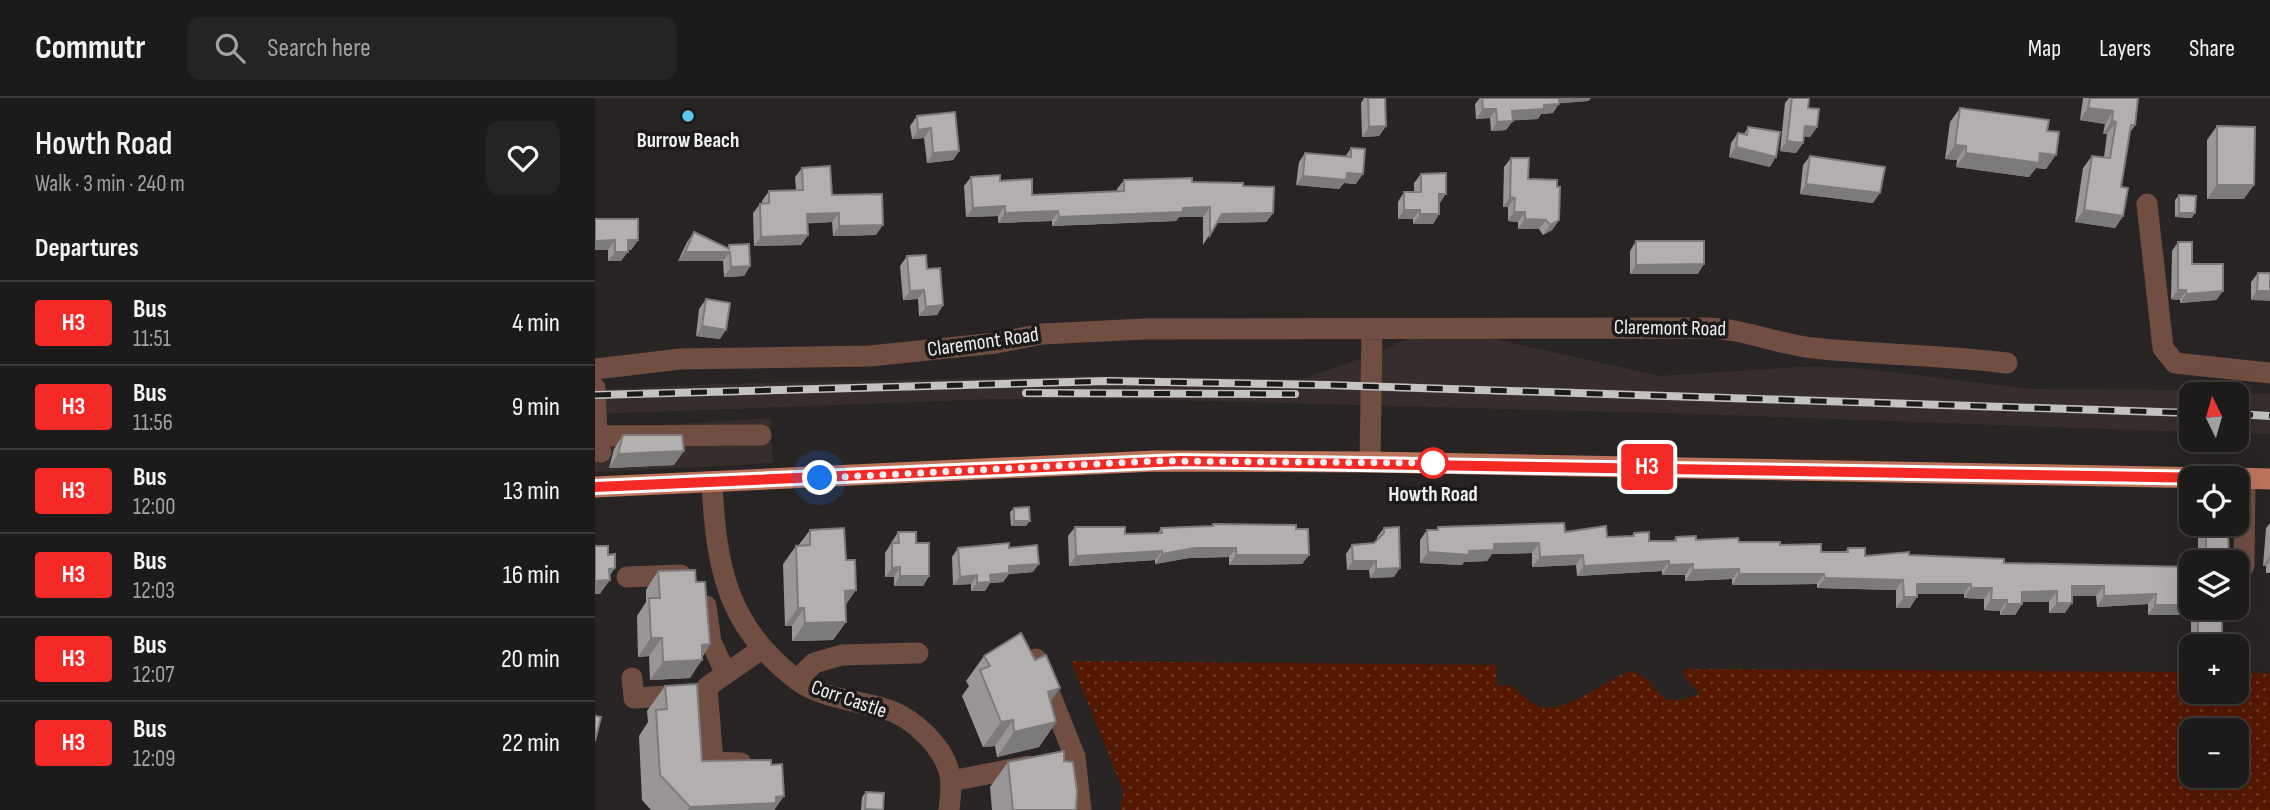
<!DOCTYPE html>
<meta charset="utf-8">
<style>
:root{--surface:#1d1b1a;--page:#252423;--text:#f1f3f6;--muted:#a0a1a2;--line:#3b3939}
body{margin:0;font-family:"Sofia Sans Condensed",sans-serif;background:var(--page);color:var(--text);height:100vh;display:flex;flex-direction:column;font-size:26px;white-space:nowrap}
*{box-sizing:border-box;margin:0}
p{font-size:23px;color:var(--muted)}
.icon{flex:none;width:38px;height:38px;fill:none;stroke:currentColor;stroke-width:2;stroke-linecap:round;stroke-linejoin:round}
.map{position:relative;flex:1;overflow:hidden}
.drawer{display:flex;flex-direction:column;background:var(--surface);width:595px}
.drawer>*{flex:none}
.badge{padding:0 14px;border-radius:5px;font-size:24px;line-height:46px}
.needle{width:46px;rotate:355deg}
.fabs{position:absolute;left:1584px;top:284px;display:grid;gap:14px}
.fabs a{display:grid;place-items:center;width:70px;height:70px;border-radius:14px;background:var(--surface);box-shadow:0 7px 28px #0002,0 0 0 2px var(--line);font-size:35px}
.you{position:absolute;width:35px;height:35px;margin:-18px;border:5px solid #fff;border-radius:50%;background:#1a73e8;box-shadow:0 0 0 10px #1a73e833}
.map>.badge{position:absolute;translate:-50% -50%;box-shadow:0 0 0 4px #fff}
h2{padding:0 35px;font-size:26px;line-height:63px}
.round{display:grid;place-items:center;flex:none;width:74px;height:74px;border-radius:14px;background:var(--page)}
.overview{display:flex;align-items:center;justify-content:space-between;height:119px;padding:0 35px}
h1{font-size:33px;font-weight:600;line-height:52px}
ul{padding:0;list-style:none}
li{display:flex;align-items:center;gap:21px;height:84px;padding:0 35px;border-top:2px solid var(--line)}
li div{flex:1}
li b{display:block;font-size:26px}
li em{font-style:normal}
li .badge{min-width:77px;font-weight:700;text-align:center}
header{display:flex;align-items:center;gap:42px;box-sizing:border-box;height:98px;padding:0 35px;background:var(--surface);border-bottom:2px solid var(--line)}
header strong{font-size:33px}
nav{display:flex;gap:38px;margin-inline-start:auto;font-size:24px}
.search{width:490px;height:63px;background:var(--page);display:flex;align-items:center;gap:18px;box-sizing:border-box;padding:0 24px;border-radius:14px;color:var(--muted);font-size:26px}
main{display:flex;flex:1;min-height:0}
.map>svg:first-child{display:block}
.built{fill:#372e2b}
.grass{fill:url(#grass-dots);fill-rule:evenodd}
.lines{fill:none;stroke-linecap:round;stroke-linejoin:round}
.minor{stroke:#714e42;stroke-width:21}
.major{stroke:#bd745c;stroke-width:21}
.rail-casing{stroke:#c5c2c2;stroke-width:8}
.rail{stroke:#1d1b1a;stroke-width:5;stroke-dasharray:16;stroke-linecap:butt}
.wall{fill:#9a9696}
.shaded-wall{fill:#7d7a7a}
.building{fill:#b3afae;stroke:#7d7a7a;stroke-width:2}
.line-casing{stroke:#fff;stroke-width:16}
.line{stroke:#f52a26;stroke-width:10}
.walk{stroke:#f0eeee;stroke-width:7;stroke-dasharray:0 12.6}
.poi-dot{fill:#5bc8e7;stroke:#1d1b1a;stroke-width:2.5}
.stop-dot{fill:#fff;stroke:#f52a26;stroke-width:3.5}
.labels{text-anchor:middle;dominant-baseline:central;stroke-width:7;stroke-linejoin:round;paint-order:stroke}
.poi-label{font-size:21px;font-weight:bold;fill:#f0eeee;stroke:#1d1b1a}
.street-label{font-size:21px;fill:#f0eeee;stroke:#1d1b1a}
.stop-label{font-size:21px;font-weight:bold;fill:#f0eeee;stroke:#1d1b1a}
</style>
<header>
<strong>Commutr</strong>
<div class="search"><svg class="icon" aria-label="search" viewBox="0 0 24 24"><circle cx="10" cy="10" r="6"/><path d="M15 15l6 6"/></svg>Search here</div>
<nav><a>Map</a><a>Layers</a><a>Share</a></nav>
</header>
<main>
<section class="drawer">
<div class="overview"><div><h1>Howth Road</h1><p>Walk · 3 min · 240 m</p></div><a class="round"><svg class="icon" aria-label="heart" viewBox="0 0 24 24"><path d="M12 20l-8-8c-3-5 5-10 8-4 3-6 11-1 8 4z"/></svg></a></div>
<h2>Departures</h2>
<ul>
<li><span class="badge" style="background:#f52a26;color:#fff">H3</span><div><b>Bus</b><p>11:51</p></div><em>4 min</em></li>
<li><span class="badge" style="background:#f52a26;color:#fff">H3</span><div><b>Bus</b><p>11:56</p></div><em>9 min</em></li>
<li><span class="badge" style="background:#f52a26;color:#fff">H3</span><div><b>Bus</b><p>12:00</p></div><em>13 min</em></li>
<li><span class="badge" style="background:#f52a26;color:#fff">H3</span><div><b>Bus</b><p>12:03</p></div><em>16 min</em></li>
<li><span class="badge" style="background:#f52a26;color:#fff">H3</span><div><b>Bus</b><p>12:07</p></div><em>20 min</em></li>
<li><span class="badge" style="background:#f52a26;color:#fff">H3</span><div><b>Bus</b><p>12:09</p></div><em>22 min</em></li>
</ul>
</section>
<div class="map">
<svg width="1675" height="712" viewBox="0 0 1675 712">
<defs>
<pattern id="grass-dots" width="8" height="8" patternUnits="userSpaceOnUse" patternTransform="scale(1.75)"><rect width="8" height="8" fill="#541801"/><path d="M2 2h.1M6 6h.1" fill="none" stroke="#6d3a26" stroke-width="1.8" stroke-linecap="round"/></pattern>
</defs>
<rect width="100%" height="100%" fill="#272423"/>
<path class="built" d="M818,238H885L1065,278L1206,269L1261,270L1436,291L1596,292L1675,296V336L1642,335V296H1596V334L1103,316L538,301H400L0,316V292L124,286L484,278L707,281L784,254Z
M175,320L178,365L0,374V344L11,331Z"/>
<path class="grass" d="M476,563L901,567L902,588L914,587C924,592 931,602 941,607C969,620 1012,579 1037,573C1069,582 1053,616 1105,596L1088,577L1090,571L1596,574V593H1642V575H1675V712H525L529,694ZM1596,632H1642V677H1596Z"/>
<g class="lines">
<path class="minor" d="M1552,106L1568,250L1580,265L1675,275
M0,271L85,261L275,258L401,245L447,236L550,231L1113,230C1149,231 1182,246 1218,250C1283,257 1348,257 1412,265
M0,290L2,338
M0,338L166,337
M0,353L6,354
M775,364L777,232
M117,384C121,468 131,528 202,582C227,600 258,602 287,610C318,618 354,652 356,685C356,694 355,703 354,712
M1649,468L1650,381
M32,479L86,477
M111,508L116,544L131,576
M441,561L480,659L486,712
M37,580L39,600L90,597
M202,582L219,565L247,557L323,555
M146,665L118,664L112,589L168,550
M356,683L433,668"/>
<path class="major" d="M1642,380L1675,381
M0,389L560,363L775,364L1615,380"/>
<g class="rail-casing">
<path id="rail" d="M431,295L700,296
M0,297L513,283L733,287L1596,315
M1642,316L1675,318"/>
</g>
<use href="#rail" class="rail"/>
</g>
<path class="wall" d="M769,0H790L791,28L784,38L767,39L766,5Z
M885,0H996L993,3L964,5L958,15L946,16L943,21L918,22L911,32L896,33L895,20L881,21L880,6Z
M1194,0H1214L1213,10L1222,29L1215,39L1209,38L1208,45L1201,55L1185,53L1190,5Z
M1488,0H1543L1540,27L1534,36L1526,89L1528,118L1520,130L1480,124L1488,70L1497,58L1509,59L1512,36H1508L1510,26L1485,22Z
M1365,10L1452,33L1451,71L1441,70L1434,79L1361,69L1362,62L1350,61L1355,24Z
M322,18L364,53L358,62L332,65L329,40L317,41L315,28Z
M1622,28L1649,101H1612V42Z
M1153,29L1175,69L1134,59L1136,45L1143,35L1149,36Z
M756,50L761,86L749,85L744,91L701,87L704,64L710,55L750,59Z
M1215,58L1278,105L1205,96L1208,67Z
M916,60L964,122L957,132L948,137L944,131H923V124L913,123V109H908L909,69Z
M207,70L237,97L281,137L238,138L237,124L213,125V137L206,147L159,148L158,115L165,106L167,105V103L174,93L201,92L200,79Z
M826,76L844,105V116L838,126H818V121H803V104L809,94H819V85Z
M376,79L405,83L437,97L522,94V91L529,82L597,84L648,88L678,115L671,124L622,125L608,147V119H584L581,123L457,128V123L403,125V118L371,119L369,88Z
M1584,97L1597,120L1580,119V102Z
M0,121L43,142L36,152H33L26,163H13V152Z
M99,134L132,150L134,147L155,168L149,178L129,179L128,163H83L92,144Z
M1041,143L1103,176H1035V153Z
M1583,144L1597,166L1628,193L1621,202L1585,205V202L1576,201L1577,153Z
M312,158L348,207L342,217L324,218L323,201L308,202L305,168Z
M1663,175H1675L1656,202V184Z
M111,201L125,241L101,238L104,211Z
M28,337L79,367L14,370L19,351Z
M419,410L431,428H416L415,414Z
M1607,425H1628V431L1634,464H1603V430Z
M1675,425V475H1671V468H1668L1671,430Z
M618,426L701,431L714,457L707,466L634,467V459L594,460L560,466V462L474,468L473,438L480,429L530,436L563,435L566,430L616,429Z
M843,429L970,434L1012,439H1036L1039,435L1054,443H1078L1081,439L1101,442L1185,447L1226,454H1250L1253,450L1270,458L1314,457L1409,465L1596,469V509H1627V548H1596V517H1553V506L1502,509L1501,498H1477L1470,515H1454V504H1427V506L1420,517H1405V513L1389,512V501L1369,500V496H1322L1315,510H1301V492L1222,490V486L1137,487V481L1090,483V477H1067V473L982,478L981,467L937,469V455L897,456L892,463L869,464L867,467L825,465V442L832,432H841Z
M789,430L799,479L775,480L774,472H752L751,456L757,447L779,445L782,442V439Z
M215,432L250,508L251,524L238,542L197,543V528H190L188,466L201,448H203Z
M303,434L321,445L334,478L328,488H299V479H290V455Z
M363,450H414L438,474L414,476L408,484L395,485L390,493H376V486L358,487L357,459Z
M63,473L101,484L115,546L95,580L55,582L54,558L43,559L42,518L51,504V492Z
M389,558L456,604L461,624L444,649L402,659L400,648L388,649L367,598L374,588L371,583Z
M70,588L107,663L176,667L189,698L179,712H56L47,702L44,638L53,624L52,613Z
M469,663L481,712H397L395,689L413,664Z
M271,694L288,712H266L267,699Z"/>
<path class="shaded-wall" d="M961,0H996L993,3L957,6Z
M964,6L958,15L946,16L943,21L911,23L917,13L949,7Z
M1493,10L1518,13L1510,26L1485,22Z
M888,11H901L895,20L881,21Z
M918,23L911,32L896,33L902,24Z
M1517,23L1521,24L1512,36H1508Z
M791,28L784,38L767,39L774,29Z
M1210,28L1222,29L1215,39L1203,38Z
M336,30L329,40L317,41L323,32Z
M1192,43L1208,45L1201,55L1185,53Z
M1360,47L1371,48L1362,62L1350,61Z
M1141,49L1181,59L1175,69L1134,59Z
M364,53L358,62L332,65L338,55Z
M1371,55H1445L1461,57L1451,71L1441,70L1434,79L1361,69Z
M752,75L768,76L761,86L749,85L744,91L701,87L708,78Z
M1211,86L1285,95L1278,105L1205,96Z
M1622,87H1659L1649,101H1612Z
M844,96H851L845,105Z
M915,99L920,100L913,109H908Z
M410,108L403,118L371,119L378,110Z
M615,109L608,119H584L581,123L457,128L464,119L588,110Z
M809,112H825L818,121H803Z
M1489,112L1528,118L1520,130L1480,124Z
M463,113L457,123L403,125L410,115Z
M919,114H930L923,124L913,123Z
M244,115L237,124L206,126L212,116Z
M678,115L671,124L620,125L627,116Z
M1584,115H1600L1597,120L1580,119Z
M825,116H844L838,126H818Z
M930,121L951,122L944,131H923Z
M964,122L957,132L948,137L955,127Z
M288,127L281,137L238,138L244,128Z
M213,137L206,147L159,148L166,139Z
M20,142L13,152H0V143Z
M33,142H43L36,152H26Z
M20,154H33L26,163H13Z
M90,154H135L128,163H83Z
M1109,166L1103,176H1035L1041,167Z
M155,168L149,178L129,179L136,169Z
M329,192L323,201L308,202L315,193Z
M1583,192H1591L1585,202L1576,201Z
M1628,193L1621,202L1585,205L1591,196Z
M1662,193H1675V203L1656,202Z
M348,207L342,217L324,218L331,209Z
M107,228L131,232L125,241L101,238Z
M89,353L79,367L14,370L23,356Z
M419,423H435L431,428H416Z
M944,445L937,455L897,456L892,463L869,464L867,467L825,465L833,454L874,453L899,446Z
M600,450H641L634,459L594,460L560,466L567,456Z
M567,453L560,462L474,468L481,458Z
M641,457H714L707,466L634,467Z
M988,457L981,467L937,469L945,459Z
M1675,458V462L1671,468H1668Z
M758,463H781L774,472H752Z
M1074,463L1067,473L982,478L989,468Z
M444,466L438,474L414,476L408,484L395,485L390,493H376L382,485L395,477L414,468Z
M1098,466L1090,477H1067L1074,467Z
M305,469L299,479H290L297,470Z
M20,470L12,482H15L5,496H0V483L14,471Z
M805,470L799,479L775,480L781,471Z
M1144,471L1137,481L1090,483L1098,472Z
M1144,476H1229L1222,486L1137,487Z
M382,477L376,486L358,487L365,479Z
M305,478H334L328,488H299Z
M1230,480L1308,482L1301,492L1222,490Z
M1322,486H1376L1369,496H1315Z
M1477,488H1509L1501,498H1470Z
M1376,490H1397L1389,501L1369,500Z
M261,492L248,511L250,493Z
M1462,493L1454,504H1420L1427,494Z
M1561,496L1553,506L1502,509L1509,498Z
M1309,499H1322L1315,510H1301Z
M1396,502H1412L1405,513L1389,512Z
M1462,505H1477L1470,515H1454Z
M1412,506H1427L1420,517H1405Z
M1560,507H1596V509H1602L1596,517H1553Z
M203,510H209L197,528H190Z
M251,524L238,542L197,543L210,525Z
M56,540H67L54,558L43,559Z
M115,546L104,562H107L95,580L55,582L68,564L107,547Z
M465,590L447,616L453,594Z
M418,622L400,648L388,649L406,624Z
M461,624L444,649L402,659L419,634Z
M189,698L179,712H93L95,709Z"/>
<path class="building" d="M773,0H790L791,28L774,29Z
M887,0H964V6L949,7V11L917,13L918,23L902,24L901,11H888Z
M1197,0H1214L1213,10L1224,11L1222,29L1210,28L1208,45L1192,43Z
M1495,0H1543L1540,27H1536L1526,89L1533,90L1528,118L1489,112L1497,58L1515,60L1521,24L1517,23L1518,13L1493,10Z
M1365,10L1454,22L1452,33L1464,34L1461,57L1445,55L1444,65L1371,55V48L1360,47Z
M360,14L364,53L338,55L336,30L323,32L322,18Z
M1622,28L1660,29L1659,87H1622Z
M1153,29L1185,34L1181,59L1141,49L1143,35L1152,37Z
M756,50L770,51L768,76L752,75L751,82L708,78L710,55L756,59Z
M1215,58L1290,69L1285,95L1211,86Z
M916,60H934L933,81L962,82V89H965L964,122L955,127L951,122L930,121V114H919L920,100L915,99Z
M235,68L237,97L287,96L288,127L244,128V115L212,116L213,137L166,139L165,106L174,105V93L208,92L207,70Z
M851,75V96H844V116H825V112H809V94H826V76Z
M405,77V83L437,81V97L529,93V82L597,80V84L648,85V88L679,89L678,115L627,116L615,137V109L588,110V114L464,119L463,113L410,115V108L378,110L376,79Z
M1584,97L1601,98L1600,115H1584Z
M0,121H43V142H33V154H20V142L0,143Z
M99,134L134,151V147L154,146L155,168L136,169L135,154H90Z
M1041,143H1109V166L1041,167Z
M1583,144H1597V166H1628V193L1591,196V192H1583Z
M331,157L332,171L345,170L348,207L331,209L329,192L315,193L312,158Z
M1663,175H1675V193H1662Z
M111,201L135,205L131,232L107,228Z
M28,337H87L89,353L23,356Z
M434,409L435,423H419V410Z
M969,425L970,434L1011,428L1012,439L1039,438V435L1054,434V443H1081V439L1101,438V442L1143,440L1144,444H1185V447L1226,446V454H1253V450H1270V458L1314,454V457L1409,461V465L1596,469V507H1560L1561,496L1509,498V488H1477V505H1462V493L1427,494V506H1412V502H1396L1397,490H1376V486H1322V499H1309L1308,482L1230,480L1229,476H1144V471L1098,472V466L1074,467V463L989,468L988,457L945,459L944,445L899,446V452L874,453V457L833,454L832,432H843V429Z
M1611,425H1628V431H1633L1634,464H1611Z
M618,426L701,427V431H713L714,457H641V450H600L567,456V453L481,458L480,429H530V436L567,435L566,430L618,428Z
M804,429L805,470L781,471V463H758L757,447L779,445L789,435V430Z
M249,430L251,462H260L261,492L250,493L251,524L210,525L209,510H203L201,448L215,447V432Z
M303,434H321V445H334V478H305V469L297,470V445H304Z
M414,445V450L442,447L444,466L414,468V475L395,477L396,484L382,485V477L365,479L363,450Z
M0,448H13V457L20,456V470L14,471L15,482L0,483Z
M100,472L101,484H110L115,546L107,547V562L68,564L67,540H56L54,500H65L63,473Z
M1642,475H1645V492L1642,493Z
M1603,509H1627V548H1603Z
M426,535L440,562L451,557L465,590L453,594L461,624L419,634L418,622L406,624L385,572L395,568L389,558Z
M102,586L107,663L176,662V667L187,666L189,698L181,699V705L95,709L65,677L61,612L72,611L70,588Z
M0,618L6,619L0,643Z
M469,653V663L478,664L482,693L481,712H418L413,664Z
M271,694L289,695L288,712L270,711Z"/>
<g class="lines">
<g class="line-casing">
<path id="line" d="M0,389L585,363L1619,380"/>
</g>
<use href="#line" class="line"/>
<path class="walk" d="M225,380L560,363L838,365"/>
</g>
<circle class="poi-dot" cx="93" cy="18" r="7"/>
<circle class="stop-dot" cx="838" cy="365" r="14"/>
<g class="labels">
<g class="poi-label">
<text x="93" y="42">Burrow Beach</text>
</g>
<g class="street-label">
<text transform="translate(1075 230) rotate(1)">Claremont Road</text>
<text transform="translate(388 244) rotate(-8)">Claremont Road</text>
<text transform="translate(254 601) rotate(19)">Corr Castle</text>
</g>
<g class="stop-label">
<text x="838" y="396">Howth Road</text>
</g>
</g>
</svg>
<div class="fabs">
<a><svg class="needle" viewBox="-14 -14 28 28"><path d="M0-13l5 13h-10z" fill="#e53935"/><path d="M0 13l5-13h-10z" fill="#a0a1a2"/></svg></a>
<a><svg class="icon" aria-label="locate" viewBox="0 0 24 24"><circle cx="12" cy="12" r="6"/><path d="M12 2v4M12 18v4M2 12h4M18 12h4"/></svg></a>
<a><svg class="icon" aria-label="layers" viewBox="0 0 24 24"><path d="M12 4l9 5-9 5-9-5zM3 14l9 5 9-5"/></svg></a>
<a>+</a>
<a>−</a>
</div>
<div class="you" style="left:225px;top:380px"></div>
<b class="badge" style="left:1052px;top:369px;background:#f52a26;color:#fff">H3</b>
</div>
</main>
